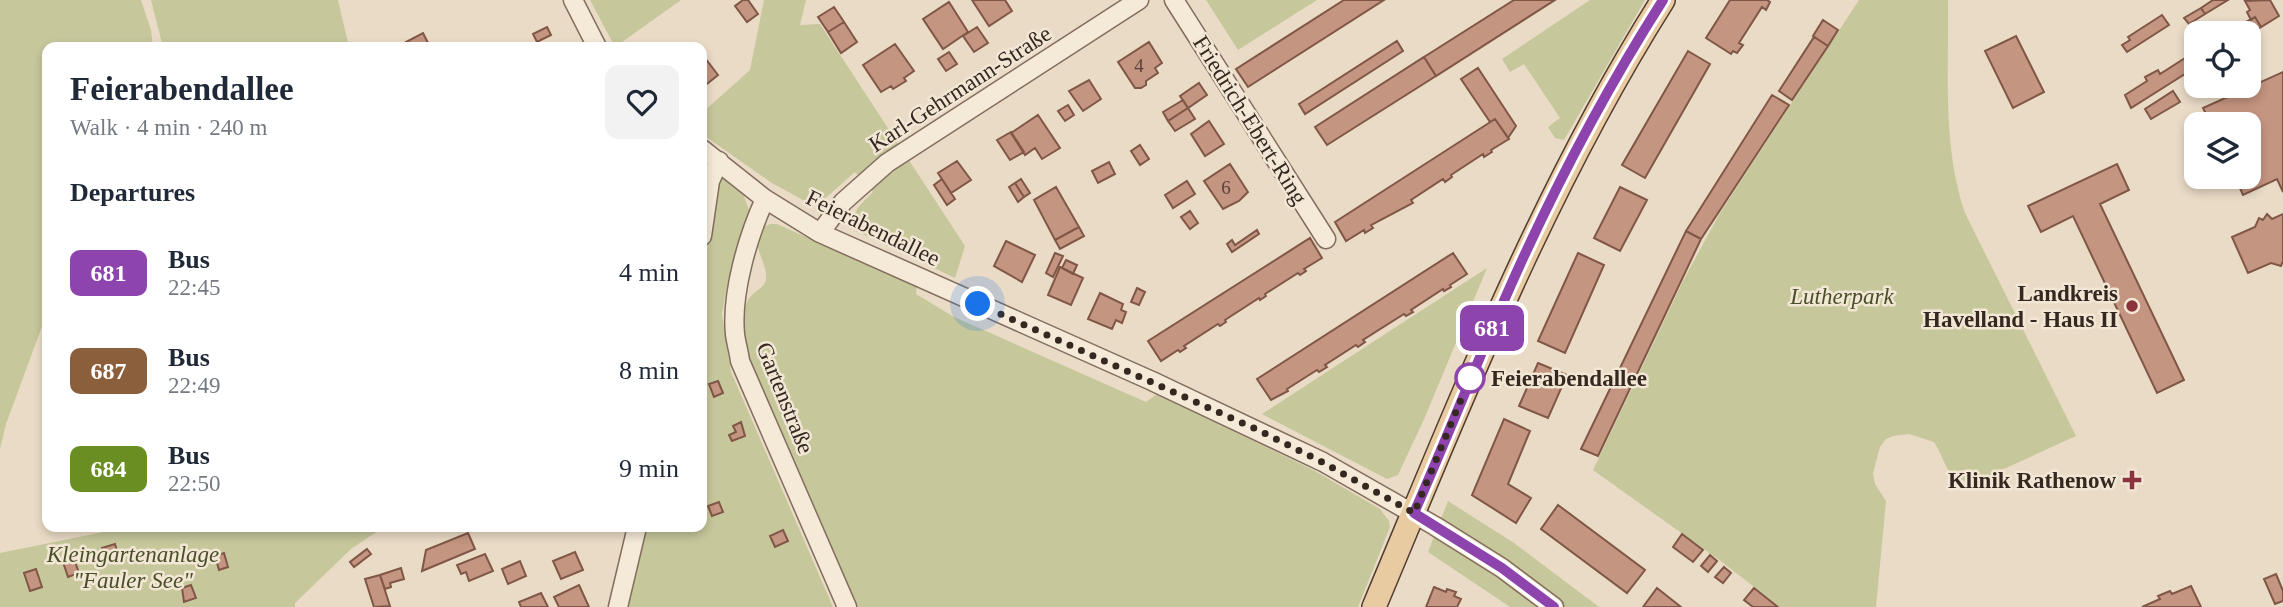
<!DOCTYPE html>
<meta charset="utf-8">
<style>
:root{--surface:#fff;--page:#f2f2f3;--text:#1f2937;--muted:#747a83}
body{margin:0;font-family:"Times New Roman",serif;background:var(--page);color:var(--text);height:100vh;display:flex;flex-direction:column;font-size:26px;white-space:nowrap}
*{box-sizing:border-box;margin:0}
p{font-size:23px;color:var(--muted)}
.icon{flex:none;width:38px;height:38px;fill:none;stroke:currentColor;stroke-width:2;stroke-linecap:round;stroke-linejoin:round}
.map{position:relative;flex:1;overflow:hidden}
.drawer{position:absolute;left:42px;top:42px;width:665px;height:490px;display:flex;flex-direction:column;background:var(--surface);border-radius:14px;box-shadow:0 4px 10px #0003}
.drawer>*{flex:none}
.badge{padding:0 14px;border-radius:10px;font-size:24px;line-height:46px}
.controls{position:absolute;left:2184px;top:21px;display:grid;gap:14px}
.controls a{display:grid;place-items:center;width:77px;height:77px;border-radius:14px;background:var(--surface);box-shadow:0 4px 10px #0003;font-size:35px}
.you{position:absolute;width:35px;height:35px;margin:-18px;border:5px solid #fff;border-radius:50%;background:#1a73e8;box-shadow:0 0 0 10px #1a73e833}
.map>.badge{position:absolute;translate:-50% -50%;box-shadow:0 0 0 4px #fff}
h2{padding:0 28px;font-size:26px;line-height:63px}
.round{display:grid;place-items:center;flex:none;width:74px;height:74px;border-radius:14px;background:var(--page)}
.summary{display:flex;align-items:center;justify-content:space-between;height:119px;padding:0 28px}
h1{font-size:33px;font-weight:600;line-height:52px}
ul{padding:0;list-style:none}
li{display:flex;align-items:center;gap:21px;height:98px;padding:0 28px}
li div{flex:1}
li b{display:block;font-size:26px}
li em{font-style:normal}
li .badge{min-width:77px;font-weight:700;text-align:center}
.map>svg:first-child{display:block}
.green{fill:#c6c79b}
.building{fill:#c49580;stroke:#805746;stroke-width:2}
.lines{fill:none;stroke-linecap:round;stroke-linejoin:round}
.minor-casing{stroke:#836d5e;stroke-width:21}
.major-casing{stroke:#513d31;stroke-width:26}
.minor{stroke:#f5ead8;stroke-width:18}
.major{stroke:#e9cba2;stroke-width:23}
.line-casing{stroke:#fff;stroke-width:16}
.line{stroke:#8e44ad;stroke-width:10}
.walk{stroke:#352820;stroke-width:7;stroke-dasharray:0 12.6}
.poi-dot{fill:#8c343e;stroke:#f2e6d5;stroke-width:2.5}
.stop-dot{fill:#fff;stroke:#8e44ad;stroke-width:3.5}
.labels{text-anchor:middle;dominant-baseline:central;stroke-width:5;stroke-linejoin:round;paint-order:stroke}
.number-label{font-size:19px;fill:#594338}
.street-label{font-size:23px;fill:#352820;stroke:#f2e6d5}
.poi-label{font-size:23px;font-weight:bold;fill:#352820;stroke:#f2e6d5;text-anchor:end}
.park-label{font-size:23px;font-style:italic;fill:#494f29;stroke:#f2e6d5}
.stop-label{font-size:23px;font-weight:bold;fill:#352820;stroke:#f2e6d5;text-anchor:start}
</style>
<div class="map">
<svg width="2283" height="607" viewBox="0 0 2283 607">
<rect width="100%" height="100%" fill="#eadbc6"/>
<path class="green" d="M0,0H141L151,30L153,47H47V313L6,424L0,449Z
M151,0H338L349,47H163Z
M590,0H681L615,47Z
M764,0H806L800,25L820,24L965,246L955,278L854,230C849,213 862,203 873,192L855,172L821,202L810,204L772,183L702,134V113L750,70Z
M1206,0H1317L1238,50Z
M1590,0H1645L1564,140L1555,138L1548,127L1560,118L1524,64L1510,72L1502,59Z
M1859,0H1948C1949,71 1942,146 1965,213L2076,436L1975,482C1945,482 1947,462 1934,442L1909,434L1893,436L1886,439L1880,447L1873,473L1875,484L1886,501L1876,607H1780L1722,562L1593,470L1683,281L1720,213Z
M721,174L742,191L750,213L726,290L722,314L731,372L833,607H624L642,527H702V271L712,225L716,179Z
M770,224H777L917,287L916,294L954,317L1146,402L1157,394L1315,471L1380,509L1389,521L1390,527L1358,607H858L745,349C742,334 739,307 752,295C757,290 765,287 766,279C769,262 742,236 770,224Z
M1487,268L1425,417L1398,475L1387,479L1262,414Z
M1448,501L1514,543L1599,607H1510L1428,552Z
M128,527H384L351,549L295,603V607H0V553Z"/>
<path class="building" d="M743,0H748L758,14L747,22L735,6Z
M972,0H1005L1012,11L989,26Z
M1344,0H1384L1248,87L1236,69Z
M1514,0H1555L1436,76L1424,57Z
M1730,0H1767L1770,2L1766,10L1762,7L1739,43L1743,45L1737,53L1733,51L1731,54L1706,38Z
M2213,0H2228L2205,14L2201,8Z
M2270,0L2279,16L2261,27L2255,17L2251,20L2247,12L2250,10L2245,1Z
M949,2L968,32L943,49L923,19Z
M834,7L844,22L828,32L818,17Z
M2201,8L2205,14L2189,24L2184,18Z
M2162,15L2169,25L2127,52L2122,45L2130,40L2128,37Z
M2255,17L2261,27L2249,35L2225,33Z
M1823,20L1838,30L1828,46L1813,36Z
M844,22L857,42L841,53L828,32Z
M547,27L551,35L537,42L533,34Z
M977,27L988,43L974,52L963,36Z
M423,33L430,47H408L406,42Z
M2016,36L2044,92L2013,108L1985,51Z
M1814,37L1828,46L1792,100L1779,91Z
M1397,41L1403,51L1305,114L1299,104Z
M1149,42L1162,63L1155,68L1158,73L1146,81V85L1141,88H1135L1118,62Z
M895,44L914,71L904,78L906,81L893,89L891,86L881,92L863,65Z
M1688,51L1710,64L1645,178L1622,165Z
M2196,51V67L2131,108L2125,95L2147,81L2145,77L2158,70L2160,74Z
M949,52L957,64L946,71L938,59Z
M702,54L718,75L702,88Z
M1424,57L1436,76L1327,145L1315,127Z
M1478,68L1516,126L1508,138L1495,119L1490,122L1461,79Z
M2283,72V192L2277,179L2243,195L2235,177H2249V124H2211L2203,108Z
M1089,80L1101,99L1083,111L1069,91Z
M1199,83L1207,95L1188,108L1180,96Z
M2173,91L2180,102L2151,119L2145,109Z
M1772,95L1789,105L1701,239L1686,231Z
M1183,100L1188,108L1168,121L1163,112Z
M1068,105L1074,115L1065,121L1058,111Z
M1188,108L1195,119L1175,131L1168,121Z
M1038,115L1060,148L1042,159L1035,148L1025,155L1011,133Z
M1495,119L1509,139L1491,150L1492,152L1484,157L1483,154L1451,175L1452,177L1445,182L1443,179L1411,200L1413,203L1371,225L1373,228L1365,233L1364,230L1346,241L1335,222Z
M1209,121L1224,144L1205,156L1191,134Z
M1011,132L1024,152L1010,160L997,140Z
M1140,145L1149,159L1140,165L1131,151Z
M957,161L971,180L951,193L938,173Z
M1109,162L1115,174L1098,183L1092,171Z
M1230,164L1248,192L1239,201L1223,209L1204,181Z
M2117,164L2129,190L2100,204L2184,380L2157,393L2073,216L2041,232L2028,206Z
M942,179L955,199L947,205L934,185Z
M1021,179L1030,193L1024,197L1015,183Z
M1187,181L1195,194L1173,208L1165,195Z
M1015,183L1024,197L1018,202L1009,187Z
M1056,187L1079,227L1055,240L1034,200Z
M1620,187L1647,200L1620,251L1594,238Z
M1190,211L1198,223L1190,229L1181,217Z
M2267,214L2272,219L2283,214V261L2281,266L2271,263L2248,273L2232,237L2255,227L2259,218L2263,220Z
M1079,227L1084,236L1060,249L1055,240Z
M1257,230L1259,234L1232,252L1227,244L1232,240L1235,245Z
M1686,231L1701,239L1598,456L1581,449Z
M1310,238L1322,258L1304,269L1306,271L1300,275L1298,273L1265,294L1266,296L1260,300L1259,298L1225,320L1226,322L1220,326L1218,324L1184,346L1186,348L1180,352L1178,350L1161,361L1148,341Z
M1006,241L1035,255L1022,282L994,266Z
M1055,253L1063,256L1053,277L1046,273Z
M1453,253L1467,274L1450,285L1451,287L1444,291L1443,289L1411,310L1413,312L1406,316L1404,314L1363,340L1365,342L1358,347L1356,345L1325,365L1327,367L1319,372L1317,370L1287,389L1288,391L1271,400L1257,379Z
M1578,253L1604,265L1565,353L1538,341Z
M1066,260L1077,265L1073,274L1062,268Z
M1060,267L1083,278L1071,305L1048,295Z
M1137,288L1145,292L1139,305L1131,302Z
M1100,293L1123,304L1121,310L1126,312L1122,323L1116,320L1112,329L1088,319Z
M1538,363L1567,375L1548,418L1519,406Z
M718,381L723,393L714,397L709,384Z
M1504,419L1530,431L1508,484L1531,498L1516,523L1472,495Z
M741,422L745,436L732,441L729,435L736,432L733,426Z
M719,502L723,512L712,516L708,506Z
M1558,505L1645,570L1627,593L1541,529Z
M783,530L788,541L775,547L770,536Z
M468,533L475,549L422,571L426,550Z
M1682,534L1703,550L1693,562L1673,547Z
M115,544L119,558L107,562L102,548Z
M367,549L371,554L354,567L350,562Z
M575,552L583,570L561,579L553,561Z
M224,553L228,567L219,570L215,556Z
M485,554L493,571L469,581L466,572L461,574L457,565Z
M1710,555L1717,561L1708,572L1701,566Z
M74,559L79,573L68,577L63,562Z
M520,561L526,576L508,584L502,569Z
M1724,567L1731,573L1723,583L1715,577Z
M401,568L404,579L390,583L391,587L385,589L380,575Z
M36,569L42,587L30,591L24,573Z
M2276,574L2283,591V601L2275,604L2264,579Z
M380,575L390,606L374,607L365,579Z
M191,585L196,598L184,602L182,588Z
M579,585L589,607H559L554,597Z
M2191,586L2201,607H2142L2160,599L2158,596L2170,591L2172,594Z
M1434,587L1446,592L1447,589L1456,592L1454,596L1461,599L1457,607H1426Z
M1657,588L1681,607H1643Z
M1754,588L1778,607H1753L1744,600Z
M541,593L548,607H521L519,602Z"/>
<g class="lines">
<g class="minor-casing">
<path id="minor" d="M573,0L597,47
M1174,0L1326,239
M702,149L765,199L820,233L1152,381L1323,462L1435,526L1502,568L1554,607
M765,199C748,236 731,293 735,334C736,343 739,352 740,361L847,607
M820,233L843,202L887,163L1139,0
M702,236L710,181L719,161
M618,607L637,527"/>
</g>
<g class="major-casing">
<path id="major" d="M1374,607C1461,400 1543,190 1663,0"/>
</g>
<use href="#minor" class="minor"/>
<use href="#major" class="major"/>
</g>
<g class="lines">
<g class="line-casing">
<path id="line" d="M1554,607L1502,568L1414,513C1447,438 1477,362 1510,287C1554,188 1605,91 1663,0"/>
</g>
<use href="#line" class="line"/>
<path class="walk" d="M978,304L1258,430L1322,462L1414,513L1470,378"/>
</g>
<g class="poi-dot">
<circle cx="2132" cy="306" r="7"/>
<path d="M2128.5 469.5h7v7h7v7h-7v7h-7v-7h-7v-7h7z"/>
</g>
<circle class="stop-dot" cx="1470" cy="378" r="14"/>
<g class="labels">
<g class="number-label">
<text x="1139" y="65">4</text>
<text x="1226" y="187">6</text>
</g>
<g class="street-label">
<text transform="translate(960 89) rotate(-33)">Karl-Gehrmann-Straße</text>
<text transform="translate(1250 120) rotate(58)">Friedrich-Ebert-Ring</text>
<text transform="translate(873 228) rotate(26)">Feierabendallee</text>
<text transform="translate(785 398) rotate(68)">Gartenstraße</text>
</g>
<g class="poi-label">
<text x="2118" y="293">Landkreis<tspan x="2118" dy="26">Havelland - Haus II</tspan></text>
<text x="2116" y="480">Klinik Rathenow</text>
</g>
<g class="park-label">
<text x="1842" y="296">Lutherpark</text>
<text x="133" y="554">Kleingartenanlage<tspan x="133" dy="26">"Fauler See"</tspan></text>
</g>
<g class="stop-label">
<text x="1491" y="378">Feierabendallee</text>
</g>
</g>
</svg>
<div class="controls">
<a><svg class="icon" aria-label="locate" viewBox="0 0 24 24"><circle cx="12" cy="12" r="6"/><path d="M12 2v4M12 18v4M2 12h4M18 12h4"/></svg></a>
<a><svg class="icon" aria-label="layers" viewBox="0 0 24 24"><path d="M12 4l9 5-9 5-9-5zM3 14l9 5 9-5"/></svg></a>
</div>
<div class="you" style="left:978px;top:304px"></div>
<b class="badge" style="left:1492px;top:328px;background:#8e44ad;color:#fff">681</b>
<section class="drawer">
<div class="summary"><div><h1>Feierabendallee</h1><p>Walk · 4 min · 240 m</p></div><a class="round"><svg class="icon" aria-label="heart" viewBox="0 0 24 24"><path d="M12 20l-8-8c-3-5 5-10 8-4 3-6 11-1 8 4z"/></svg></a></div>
<h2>Departures</h2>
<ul>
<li><span class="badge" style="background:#8e44ad;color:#fff">681</span><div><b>Bus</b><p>22:45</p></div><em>4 min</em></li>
<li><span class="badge" style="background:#8b5e3c;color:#fff">687</span><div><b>Bus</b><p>22:49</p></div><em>8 min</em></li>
<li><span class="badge" style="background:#6b8e23;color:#fff">684</span><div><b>Bus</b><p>22:50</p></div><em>9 min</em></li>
</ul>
</section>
</div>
